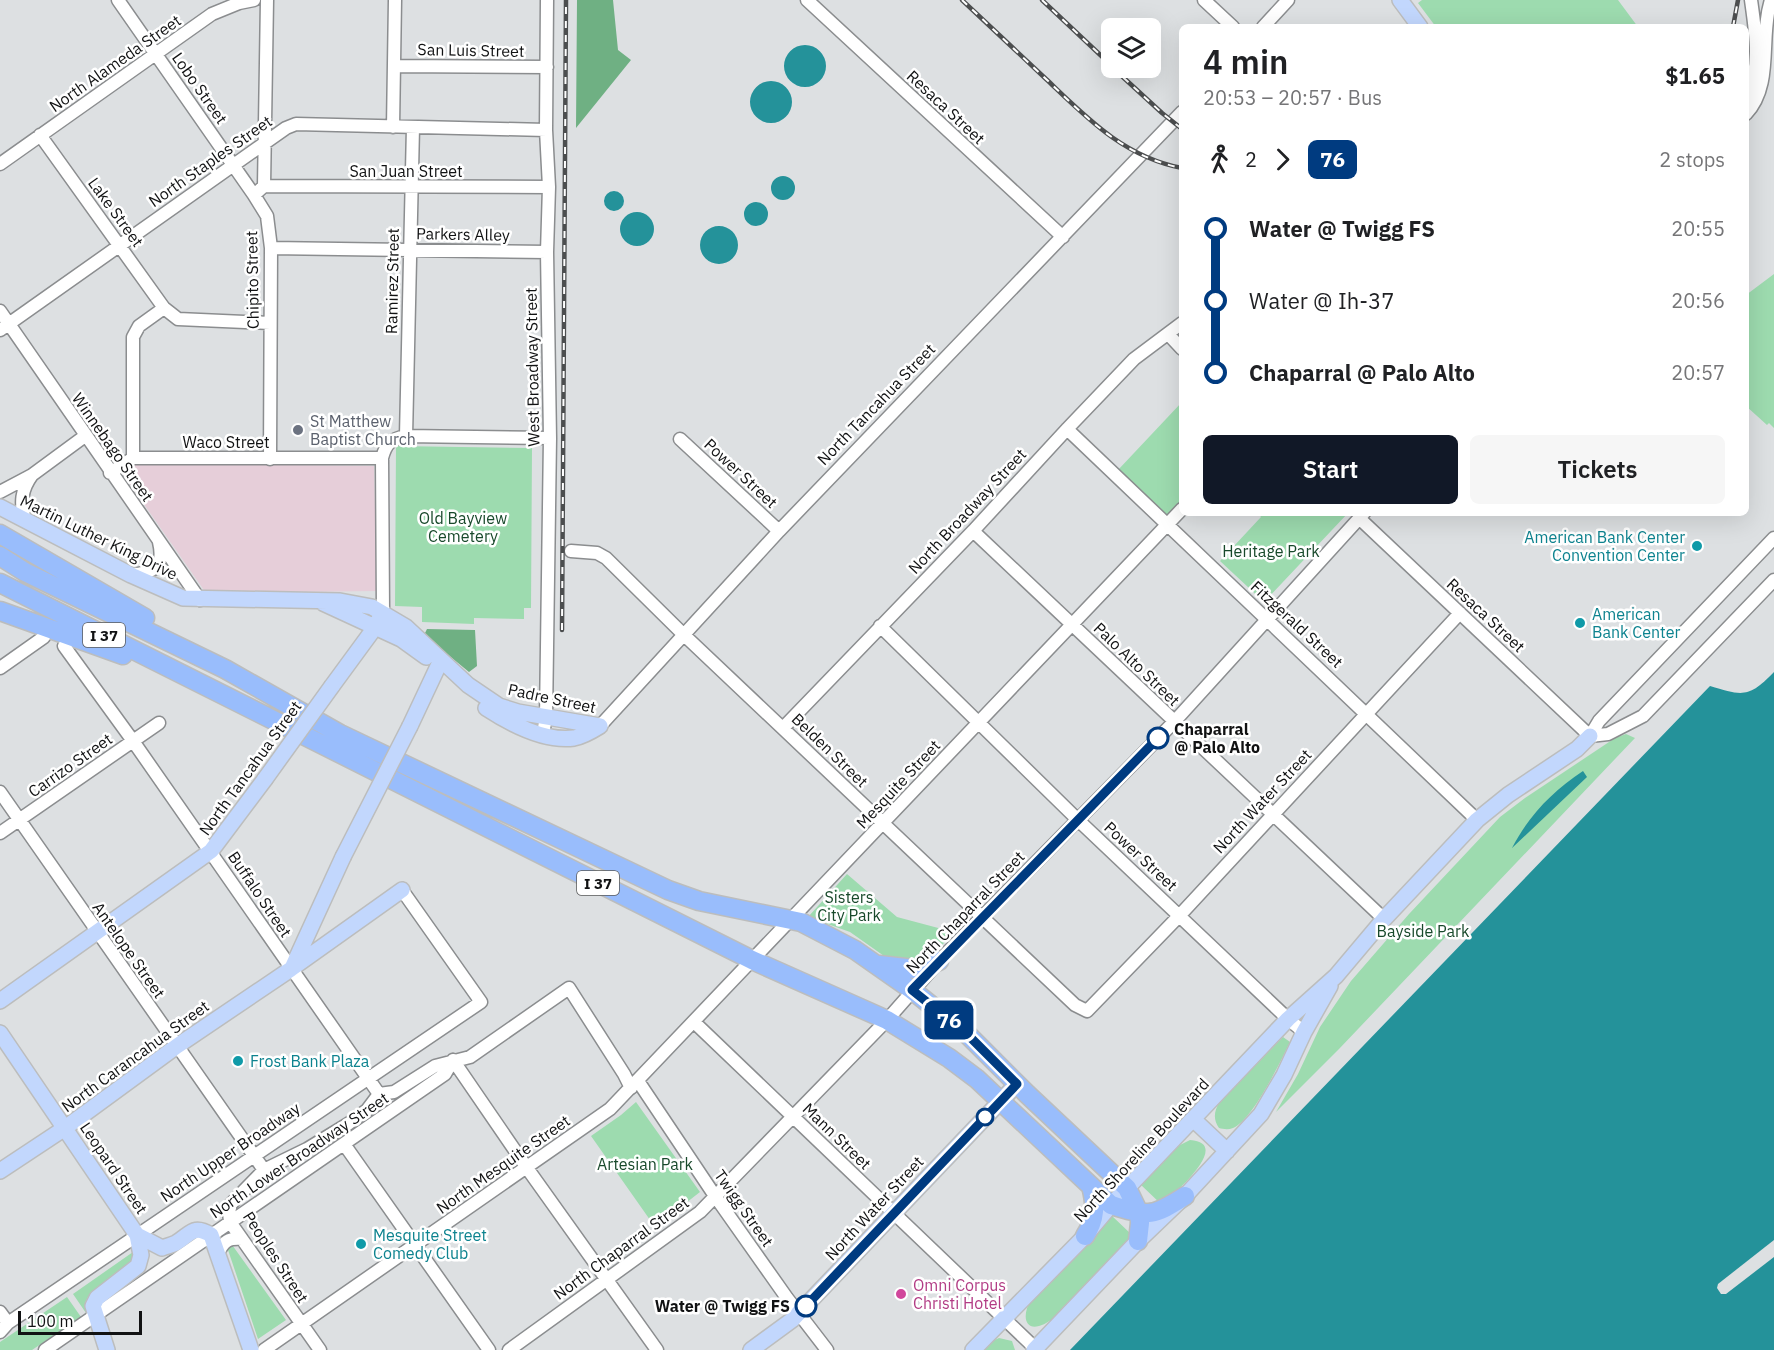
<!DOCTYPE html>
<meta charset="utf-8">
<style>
:root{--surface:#fff;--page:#f6f6f6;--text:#202124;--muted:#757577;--accent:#111827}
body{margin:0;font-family:"IBM Plex Sans",sans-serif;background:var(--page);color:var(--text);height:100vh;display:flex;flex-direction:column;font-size:22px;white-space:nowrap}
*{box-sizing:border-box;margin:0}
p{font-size:20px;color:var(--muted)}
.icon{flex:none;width:33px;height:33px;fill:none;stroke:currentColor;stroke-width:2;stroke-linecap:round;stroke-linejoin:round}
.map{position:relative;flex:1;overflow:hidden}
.details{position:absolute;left:1179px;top:24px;width:570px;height:492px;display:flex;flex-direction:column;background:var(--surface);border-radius:9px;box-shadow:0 6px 24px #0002}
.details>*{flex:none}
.badge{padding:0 12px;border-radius:9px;font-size:21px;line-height:39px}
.fabs{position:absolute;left:1101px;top:18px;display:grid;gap:12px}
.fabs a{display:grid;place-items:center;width:60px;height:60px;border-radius:9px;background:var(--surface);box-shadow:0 6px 24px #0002;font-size:30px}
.scale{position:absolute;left:18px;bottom:15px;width:124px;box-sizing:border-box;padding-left:6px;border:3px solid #111213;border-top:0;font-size:16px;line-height:21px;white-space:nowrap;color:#111213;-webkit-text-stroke:4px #fff;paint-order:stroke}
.map>.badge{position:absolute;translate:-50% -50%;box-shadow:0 0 0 3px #fff}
.legs{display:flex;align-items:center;gap:9px;height:66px;padding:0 24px;font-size:20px}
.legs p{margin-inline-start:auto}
.head{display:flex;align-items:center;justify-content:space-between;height:102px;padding:0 24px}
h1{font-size:33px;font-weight:600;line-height:45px}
.primary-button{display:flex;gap:12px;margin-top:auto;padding:12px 24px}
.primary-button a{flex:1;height:69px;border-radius:9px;background:var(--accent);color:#fff;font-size:24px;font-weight:600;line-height:69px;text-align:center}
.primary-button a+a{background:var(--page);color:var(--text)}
ul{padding:0 24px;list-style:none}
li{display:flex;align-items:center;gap:21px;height:72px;font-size:22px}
li i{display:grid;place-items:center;width:9px;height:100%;margin:0 8px;background:currentColor}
li i::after{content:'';width:15px;height:15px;margin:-8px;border:4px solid;border-radius:50%;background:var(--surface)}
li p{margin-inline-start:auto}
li:first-child i{background:linear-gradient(#0000 50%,currentColor 0)}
li:last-child i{background:linear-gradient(currentColor 50%,#0000 0)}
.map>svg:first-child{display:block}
.education{fill:#e6ced9}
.green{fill:#9ddbaf}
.forest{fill:#6fb083}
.water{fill:#24929a}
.pier{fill:#dde0e2}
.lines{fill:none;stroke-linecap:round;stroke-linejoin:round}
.minor-casing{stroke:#8b8d8f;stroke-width:15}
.major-casing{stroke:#bcbdbd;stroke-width:18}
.highway-casing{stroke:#bcbdbd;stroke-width:21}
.minor{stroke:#fff;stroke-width:12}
.major{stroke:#c2d7fd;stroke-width:15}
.highway{stroke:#99bdfc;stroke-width:18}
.rail-casing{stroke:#4c4e4f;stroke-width:4.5}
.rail{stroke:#fff;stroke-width:2;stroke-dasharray:7;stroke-linecap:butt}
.major-bridge-casing{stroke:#bcbdbd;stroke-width:18;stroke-linecap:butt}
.major-bridge{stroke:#c2d7fd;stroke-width:15}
.line-1-casing{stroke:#fff;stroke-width:14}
.line-1{stroke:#003b80;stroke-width:9}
.worship-dot{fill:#6b7280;stroke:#fff;stroke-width:2}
.culture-dot{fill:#0f9aa8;stroke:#fff;stroke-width:2}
.stop-1-dot{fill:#fff;stroke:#003b80;stroke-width:3}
.hotel-dot{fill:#d1479c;stroke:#fff;stroke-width:2}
.labels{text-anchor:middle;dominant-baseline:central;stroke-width:5;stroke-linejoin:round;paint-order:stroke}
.shield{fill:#fff;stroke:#58595a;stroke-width:1.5}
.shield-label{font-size:15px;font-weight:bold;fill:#111213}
.street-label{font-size:16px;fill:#111213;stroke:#fff}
.worship-label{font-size:16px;fill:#5b616d;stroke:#fff;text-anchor:start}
.park-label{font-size:16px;fill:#18492b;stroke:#fff}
.culture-label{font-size:16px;fill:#0d838f;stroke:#fff;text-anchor:start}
.stop-label{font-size:16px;font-weight:bold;fill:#111213;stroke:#fff;text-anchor:start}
.hotel-label{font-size:16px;fill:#b23c85;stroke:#fff;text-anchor:start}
</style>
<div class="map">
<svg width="1774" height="1350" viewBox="0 0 1774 1350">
<rect width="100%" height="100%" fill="#dde0e2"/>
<path class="education" d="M131,463L374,466L377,591L206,593L120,470Z"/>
<path class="green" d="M1422,0H1618L1638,27H1436L1418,3Z
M1774,274V428L1769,423L1767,425L1746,406V295Z
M1182,402V513L1176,524L1118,470Z
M396,446L532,448L531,608H524V619L474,618V624L422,622V607L395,606Z
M1258,513H1348L1264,602L1220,561L1261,517Z
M1626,734L1635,738L1339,1049L1276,1112L1298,1074L1320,1027L1351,981L1409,914L1500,817L1525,798L1615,738Z
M847,874L897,917L942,929L950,937L929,958L894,963L850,932L808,917Z
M1283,1037L1290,1042C1281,1061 1252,1121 1233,1128C1228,1130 1223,1129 1219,1128C1213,1120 1214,1111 1219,1103Z
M636,1102L700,1192L655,1227L591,1136L621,1115Z
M1190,1140C1234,1143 1172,1195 1162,1205L1140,1184L1180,1145Z
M1111,1215L1131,1234L1129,1239L1051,1320C1028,1336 1019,1321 1031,1299Z
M230,1242L286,1320L258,1339L226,1244Z
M133,1252L136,1257L133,1263L88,1297L85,1303L86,1313L73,1294Z
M67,1297L81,1317L32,1350H0V1342Z
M999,1338L1012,1341L1015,1350H982L988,1343Z"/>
<path class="forest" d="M577,0H613L618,50L631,60L576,128Z
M427,629L475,630L477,666L469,672L424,635Z"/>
<path class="water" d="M784 66a21 21 0 1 1 42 0a21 21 0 1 1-42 0Z
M750 102a21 21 0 1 1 42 0a21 21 0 1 1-42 0Z
M771 188a12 12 0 1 1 24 0a12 12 0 1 1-24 0Z
M604 201a10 10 0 1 1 20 0a10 10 0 1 1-20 0Z
M744 214a12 12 0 1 1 24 0a12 12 0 1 1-24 0Z
M620 229a17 17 0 1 1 34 0a17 17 0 1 1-34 0Z
M700 245a19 19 0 1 1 38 0a19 19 0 1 1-38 0Z
M1774,672V1350H1070L1710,686C1743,696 1749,698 1774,672Z
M1583,771L1587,777L1512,848C1529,815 1553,791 1583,771Z"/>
<path class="pier" d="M1774,1240V1257L1726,1294H1721L1717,1288L1718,1284Z"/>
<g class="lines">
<g class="minor-casing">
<path id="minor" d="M118,0L254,195
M267,0L264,186L254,195L267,216L271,248L270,459
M807,0L1063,237
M1204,0L1233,27
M1263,27L1288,0
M394,66L547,67
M1746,101C1761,66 1756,35 1751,0
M1746,114C1774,84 1759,37 1771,0
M393,127L395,0
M40,135L164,308L139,326L133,337V458
M0,164L212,14L239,3L254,0
M264,186L549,187
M271,248L547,252
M164,308L178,319L270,323
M0,311L200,600
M0,330L286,128L296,124L546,130
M1168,334L1182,349
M1067,429L1477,820
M406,436L413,127
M680,439L779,531
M110,473L133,458H382
M32,475L85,436
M0,492L32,475C21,490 20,503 25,521
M1359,518L1590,736
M973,531L1384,919
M571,551L597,553L606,558L683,634L1075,1005L1087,1011L1180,915L1460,613
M131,575C154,572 165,568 159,542
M383,612L382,458C386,443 391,439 406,436L550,438
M880,626L1078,820L1288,1019L1304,1032
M64,646L133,741L379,1094
M0,668L44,637
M600,726L779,531L1182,112
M783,728L973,531L1067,429L1134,359L1182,323
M543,734L546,717L550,438L547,252L549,187L546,130L547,0
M1590,736L1599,721L1774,538
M1590,736L1608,734L1643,716L1774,580
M0,792L264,1170
M0,833L159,723
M694,1022L1036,1349
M453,1060L527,1168L657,1350
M638,1081L715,1196L787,1298L827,1350
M379,1094L394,1092L435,1066L470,1057L569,988L624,1074L631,1088
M344,1144L489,1350
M218,1253C224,1241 228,1238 242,1239
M0,1312L8,1323
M0,1332L8,1323L481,1002L402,890
M45,1350L445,1074L453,1060
M264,1350L610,1109L1182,509
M320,1350L230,1222L229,1212L231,1204L264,1170L307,1149L348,1124L367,1110L379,1094
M509,1350L700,1212L887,1020L939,961L1174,722L1364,513"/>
</g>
<g class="major-casing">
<path id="major" d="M1400,0L1420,27
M0,507L131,575L183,598L340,601L372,607L406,627L468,685L499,706L518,712L600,726
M323,603L401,639L426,657
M332,686L376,626L380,617
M486,708C509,723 545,742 574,738C584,736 592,731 600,726
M410,726L441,660
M293,966L343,857
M0,1001L211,851L265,779
M0,1033L137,1235L141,1255L138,1266L97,1298L93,1306L107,1350
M1193,1119L1227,1151
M0,1171L65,1128L177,1046L291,969L402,890
M137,1235L162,1248C167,1246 172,1245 176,1243C191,1234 193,1224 211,1235L251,1350
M751,1350L792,1320L1017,1084
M973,1350L1085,1236L1111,1205L1288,1019L1336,976L1384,919L1477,820L1508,795L1577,749L1590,736
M1034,1350L1138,1241L1185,1196L1261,1114L1284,1075L1304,1032L1330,986"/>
</g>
<g class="highway-casing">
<path id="highway" d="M0,534L145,618
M0,556L25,572L225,669L340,734L668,890L699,901L801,922L855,950L912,990L968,1035L1027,1094L1127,1188L1139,1213L1140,1223L1138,1241
M0,583L752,960L887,1020L949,1058L977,1079L1111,1205C1149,1216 1151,1218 1185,1196
M0,611L123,655
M879,965L915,969L939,961
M1085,1236C1096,1219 1096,1205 1091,1186"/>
</g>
<use href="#minor" class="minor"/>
<use href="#major" class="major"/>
<use href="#highway" class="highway"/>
<g class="rail-casing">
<path id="rail" d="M962,0C990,26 1018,53 1046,79C1087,118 1124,157 1182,168
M1042,0L1112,66
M1733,27L1738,0
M1113,68L1162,113L1182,129
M562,630L566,0"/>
</g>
<use href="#rail" class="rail"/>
<g class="major-bridge-casing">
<path id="major-bridge" d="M265,779L332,686
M343,857L410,726"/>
</g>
<use href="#major-bridge" class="major-bridge"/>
</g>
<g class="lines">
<g class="line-1-casing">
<path id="line-1" d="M806,1306L1017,1084L968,1035L912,990L1158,738"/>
</g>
<use href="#line-1" class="line-1"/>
</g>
<circle class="worship-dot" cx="298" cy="430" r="6"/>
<g class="culture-dot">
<circle cx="1697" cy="546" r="6"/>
<circle cx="1580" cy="623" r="6"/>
<circle cx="238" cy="1061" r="6"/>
<circle cx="361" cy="1244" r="6"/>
</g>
<g class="stop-1-dot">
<circle cx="1158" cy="738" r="10"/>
<circle cx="985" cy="1117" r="8"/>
<circle cx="806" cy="1306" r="10"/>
</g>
<circle class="hotel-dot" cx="901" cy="1294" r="6"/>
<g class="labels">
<g class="shield">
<rect x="83" y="623" width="42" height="24" rx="4.5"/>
<rect x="577" y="871" width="42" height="24" rx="4.5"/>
</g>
<g class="shield-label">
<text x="104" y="635">I 37</text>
<text x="598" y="883">I 37</text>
</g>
<g class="street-label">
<text transform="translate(471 50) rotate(1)">San Luis Street</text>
<text transform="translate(115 63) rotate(-35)">North Alameda Street</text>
<text transform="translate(200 88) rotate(55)">Lobo Street</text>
<text transform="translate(946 107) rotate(43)">Resaca Street</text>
<text transform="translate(210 161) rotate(-35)">North Staples Street</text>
<text x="406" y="171">San Juan Street</text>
<text transform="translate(116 212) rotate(54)">Lake Street</text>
<text transform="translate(463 234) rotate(1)">Parkers Alley</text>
<text transform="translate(252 280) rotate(-91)">Chipito Street</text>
<text transform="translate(392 281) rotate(-89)">Ramirez Street</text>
<text transform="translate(532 367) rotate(-91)">West Broadway Street</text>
<text transform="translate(876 404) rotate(-46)">North Tancahua Street</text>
<text x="226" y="442">Waco Street</text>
<text transform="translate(113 447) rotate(55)">Winnebago Street</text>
<text transform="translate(741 473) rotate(43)">Power Street</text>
<text transform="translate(967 511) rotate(-47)">North Broadway Street</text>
<text transform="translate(99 537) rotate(26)">Martin Luther King Drive</text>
<text transform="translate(1486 615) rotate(43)">Resaca Street</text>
<text transform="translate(1297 624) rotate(43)">Fitzgerald Street</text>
<text transform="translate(1137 664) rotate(44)">Palo Alto Street</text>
<text transform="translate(552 698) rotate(12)">Padre Street</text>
<text transform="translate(830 750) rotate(44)">Belden Street</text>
<text transform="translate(70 765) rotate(-35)">Carrizo Street</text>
<text transform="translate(250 768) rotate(-54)">North Tancahua Street</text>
<text transform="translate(898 784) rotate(-47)">Mesquite Street</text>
<text transform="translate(1262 801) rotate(-47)">North Water Street</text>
<text transform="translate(1141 856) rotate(43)">Power Street</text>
<text transform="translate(260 894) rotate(56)">Buffalo Street</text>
<text transform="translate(965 912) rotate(-46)">North Chaparral Street</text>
<text transform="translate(129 950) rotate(55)">Antelope Street</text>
<text transform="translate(135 1056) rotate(-36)">North Carancahua Street</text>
<text transform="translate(837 1136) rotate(44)">Mann Street</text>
<text transform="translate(1141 1150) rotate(-47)">North Shoreline Boulevard</text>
<text transform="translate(230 1152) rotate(-34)">North Upper Broadway</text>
<text transform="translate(299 1155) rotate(-34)">North Lower Broadway Street</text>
<text transform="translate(503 1164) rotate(-35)">North Mesquite Street</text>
<text transform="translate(114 1168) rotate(56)">Leopard Street</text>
<text transform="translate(744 1208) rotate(55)">Twigg Street</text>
<text transform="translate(874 1208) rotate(-47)">North Water Street</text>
<text transform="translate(621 1248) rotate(-36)">North Chaparral Street</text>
<text transform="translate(276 1257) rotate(57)">Peoples Street</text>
</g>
<g class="worship-label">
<text x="310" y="421">St Matthew<tspan x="310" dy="18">Baptist Church</tspan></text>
</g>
<g class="park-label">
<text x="463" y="518">Old Bayview<tspan x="463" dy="18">Cemetery</tspan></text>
<text x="1271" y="551">Heritage Park</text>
<text x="849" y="897">Sisters<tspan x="849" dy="18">City Park</tspan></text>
<text x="1423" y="931">Bayside Park</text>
<text x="645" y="1164">Artesian Park</text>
</g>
<g class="culture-label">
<text x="1685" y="537" text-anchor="end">American Bank Center<tspan x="1685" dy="18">Convention Center</tspan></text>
<text x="1592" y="614">American<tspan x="1592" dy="18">Bank Center</tspan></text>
<text x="250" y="1061">Frost Bank Plaza</text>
<text x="373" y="1235">Mesquite Street<tspan x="373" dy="18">Comedy Club</tspan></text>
</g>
<g class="stop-label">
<text x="1174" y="729">Chaparral<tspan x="1174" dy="18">@ Palo Alto</tspan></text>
<text x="790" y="1306" text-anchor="end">Water @ Twigg FS</text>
</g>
<g class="hotel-label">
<text x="913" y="1285">Omni Corpus<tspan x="913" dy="18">Christi Hotel</tspan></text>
</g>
</g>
</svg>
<div class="fabs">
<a><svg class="icon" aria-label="layers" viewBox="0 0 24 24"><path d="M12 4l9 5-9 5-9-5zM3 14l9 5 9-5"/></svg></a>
</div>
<div class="scale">100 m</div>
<b class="badge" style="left:949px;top:1020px;background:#003b80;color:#fff">76</b>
<section class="details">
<div class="head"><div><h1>4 min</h1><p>20:53 – 20:57 · Bus</p></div><b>$1.65</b></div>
<div class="legs"><svg class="icon" aria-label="walk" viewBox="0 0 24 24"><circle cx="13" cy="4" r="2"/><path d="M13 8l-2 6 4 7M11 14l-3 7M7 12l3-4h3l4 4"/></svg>2<svg class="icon" aria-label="forward" viewBox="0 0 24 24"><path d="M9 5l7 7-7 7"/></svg><b class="badge" style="background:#003b80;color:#fff">76</b><p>2 stops</p></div>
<ul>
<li><i style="color:#003b80"></i><b>Water @ Twigg FS</b><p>20:55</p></li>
<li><i style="color:#003b80"></i><span>Water @ Ih-37</span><p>20:56</p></li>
<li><i style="color:#003b80"></i><b>Chaparral @ Palo Alto</b><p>20:57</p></li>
</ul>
<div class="primary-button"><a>Start</a><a>Tickets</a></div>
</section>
</div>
